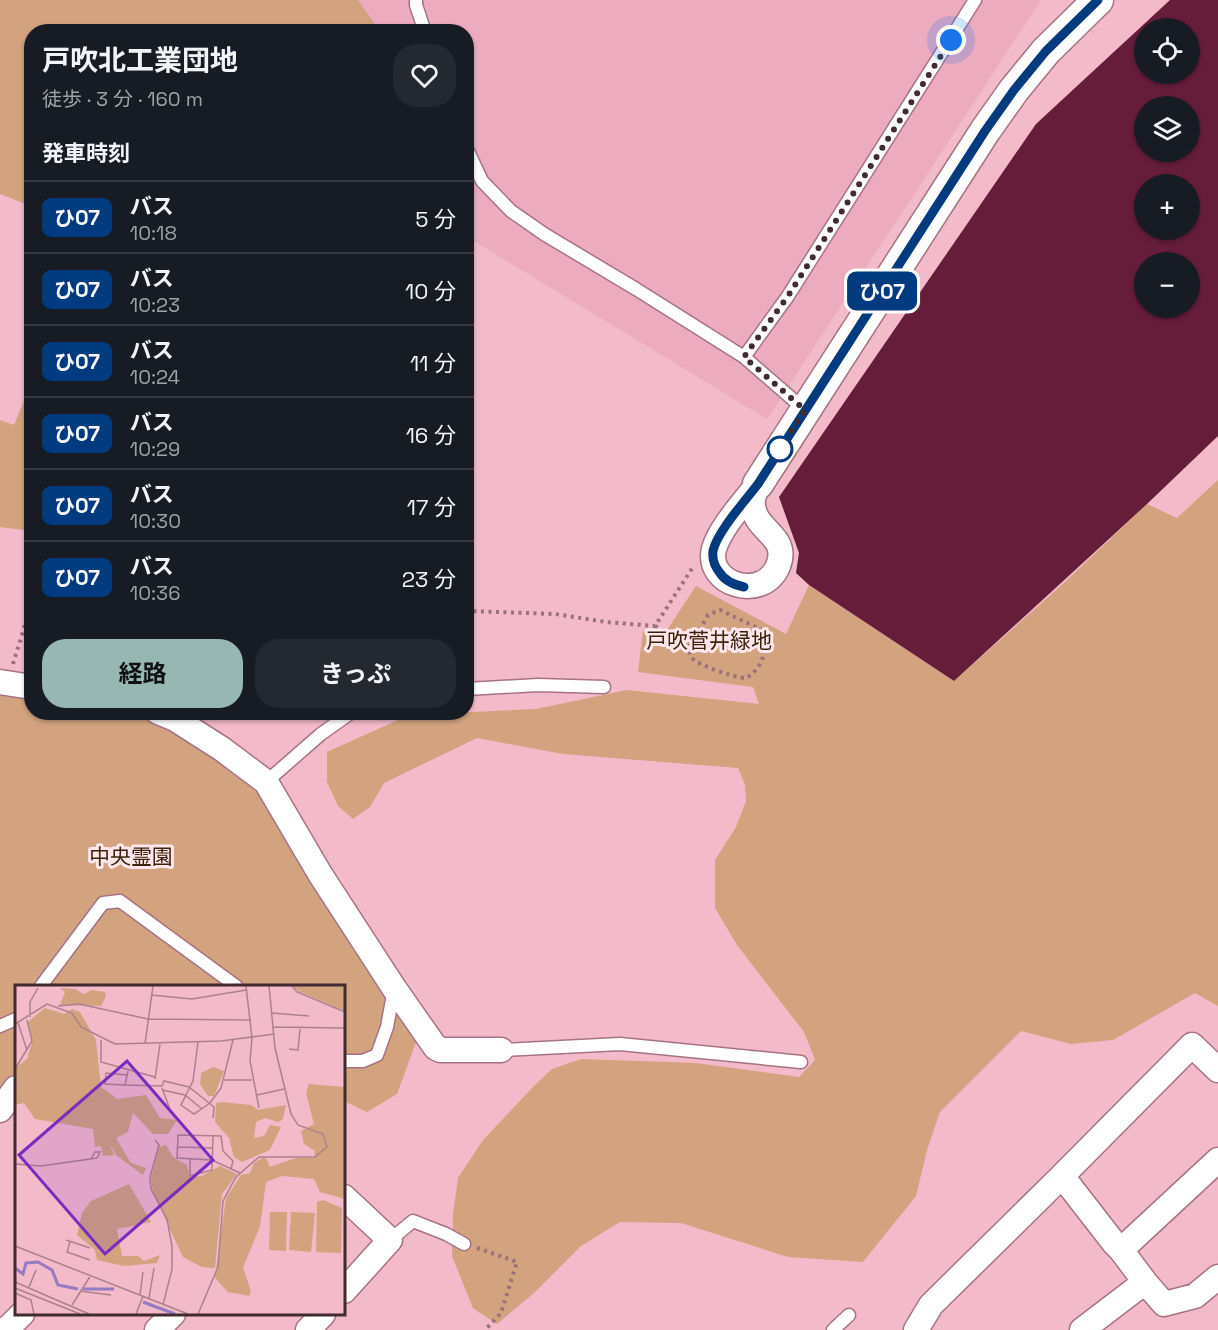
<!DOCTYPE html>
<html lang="ja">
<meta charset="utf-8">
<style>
:root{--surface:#171b24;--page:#242831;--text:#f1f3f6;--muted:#9ea1a6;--line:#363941;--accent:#97b7b3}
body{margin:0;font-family:"Space Grotesk","Noto Sans JP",sans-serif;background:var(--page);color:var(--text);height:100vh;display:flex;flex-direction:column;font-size:22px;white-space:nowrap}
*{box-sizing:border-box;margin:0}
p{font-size:20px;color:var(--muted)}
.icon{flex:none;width:33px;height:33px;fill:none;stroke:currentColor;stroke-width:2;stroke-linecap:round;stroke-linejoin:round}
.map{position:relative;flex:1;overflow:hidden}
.details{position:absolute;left:24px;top:24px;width:450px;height:696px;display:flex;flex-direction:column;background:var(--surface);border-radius:24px;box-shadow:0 2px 4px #0004}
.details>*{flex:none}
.badge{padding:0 12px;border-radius:9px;font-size:21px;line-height:39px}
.fabs{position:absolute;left:1134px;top:18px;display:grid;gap:12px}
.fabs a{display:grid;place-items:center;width:66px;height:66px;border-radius:50%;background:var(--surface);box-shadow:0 2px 4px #0004;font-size:30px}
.you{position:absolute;width:30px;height:30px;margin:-15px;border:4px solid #fff;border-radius:50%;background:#1a73e8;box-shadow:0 0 0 9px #1a73e833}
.map>.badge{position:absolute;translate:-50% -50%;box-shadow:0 0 0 3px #fff}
h2{padding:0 18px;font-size:22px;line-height:54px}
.round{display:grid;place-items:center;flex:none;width:63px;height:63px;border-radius:24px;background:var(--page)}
.summary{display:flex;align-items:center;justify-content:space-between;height:102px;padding:0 18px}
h1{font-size:28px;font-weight:700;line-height:45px}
.button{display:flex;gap:12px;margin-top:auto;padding:12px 18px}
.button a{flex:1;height:69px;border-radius:24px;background:var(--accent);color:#111;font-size:24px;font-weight:700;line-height:69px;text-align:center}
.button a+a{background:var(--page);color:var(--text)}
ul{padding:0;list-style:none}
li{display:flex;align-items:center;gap:18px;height:72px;padding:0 18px;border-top:2px solid var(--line)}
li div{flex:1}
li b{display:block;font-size:22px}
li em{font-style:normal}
li .badge{min-width:66px;font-weight:700;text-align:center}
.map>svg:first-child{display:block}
.built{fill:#ecabbf}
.green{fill:#d2a37e}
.building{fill:#651d3a;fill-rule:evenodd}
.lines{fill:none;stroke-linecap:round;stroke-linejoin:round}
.service-casing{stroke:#a77383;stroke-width:15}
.minor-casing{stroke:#a77383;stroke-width:27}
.tertiary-casing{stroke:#a77383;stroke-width:33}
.path{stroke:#98717c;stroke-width:4;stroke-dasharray:3 4.5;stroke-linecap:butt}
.service{stroke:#fff;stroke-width:12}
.minor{stroke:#fff;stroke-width:24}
.tertiary{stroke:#fff;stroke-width:30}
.line-casing{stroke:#fff;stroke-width:14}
.line{stroke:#003b80;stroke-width:9}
.walk{stroke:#412b31;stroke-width:6;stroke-dasharray:0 10.8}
.stop-dot{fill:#fff;stroke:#003b80;stroke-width:3}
.labels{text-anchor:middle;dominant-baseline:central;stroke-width:6;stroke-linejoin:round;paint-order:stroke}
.park-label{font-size:21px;fill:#3d220a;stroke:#fee6ec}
.inset-river{fill:none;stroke:#947bc2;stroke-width:3}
.inset-road{fill:none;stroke:#ac818d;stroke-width:1.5}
.view{fill:#7b2cbf;fill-opacity:0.15;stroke:#7b2cbf;stroke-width:3}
.inset-edge{fill:none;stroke:#412b31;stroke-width:3}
</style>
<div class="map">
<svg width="1218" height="1330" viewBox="0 0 1218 1330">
<rect width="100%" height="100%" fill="#f3baca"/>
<path class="built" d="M349,0H1041L767,419L467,237L466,32L374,31Z"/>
<path class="green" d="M0,0H358L380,31L32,32L31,206L0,194Z
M31,384V531L0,527V420L14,425Z
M1218,480V1006L1195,993L1113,1040L1071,1044L1021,1031L940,1112L927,1150L916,1196L863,1262L788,1257L681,1223L620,1222L581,1246L533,1294L497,1324L473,1308L452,1256L453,1214L458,1178L483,1140L533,1087L552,1069L581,1059L696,1063L799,1077L815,1060L804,1032L737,945L715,908V860L736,827L746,801L745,785L738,768L563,754L477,738L384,783L370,807L353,819L338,806L327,782V752L409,715L536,709L627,690L759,704L753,687L638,672L643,631L667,630L696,586L786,634L809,585L954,681L1065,582L1147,504L1177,518Z
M0,691L31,697L32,712L133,713L173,729L210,752L251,786L269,807L314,889L419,1034L397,1094L367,1112L344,1101V986H16V1082L0,1102Z"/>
<path class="building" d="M1170,0H1218V436L1147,504L954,681L809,585L796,573L799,553L779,497L1036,124ZM1144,28H1190V74H1144ZM1144,106H1190V152H1144ZM1144,184H1190V230H1144ZM1144,262H1190V308H1144Z"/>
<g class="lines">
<g class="service-casing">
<path id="service" d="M416,0V5L425,32
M466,147L482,181L511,211L544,234L636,289L744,357L788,296L975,0
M744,357L805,410
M466,689L538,685L604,687
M266,782L321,734L352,712
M41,986L103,903L120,901L236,986
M0,1026L16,1019
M501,1050L620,1044L801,1062
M344,1060L346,1061H363L377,1055L387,1027L394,989
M390,1240L413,1221L446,1234L464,1244
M833,1330L849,1315"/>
</g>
<g class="minor-casing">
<path id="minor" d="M758,484C755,491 752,499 753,506C756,532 790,536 778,566C763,602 705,585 714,549C720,528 744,502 758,484Z
M0,682L32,687
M158,712L175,719L222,749L266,782L320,874L394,988L436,1048L440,1050H501
M0,1110L16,1088
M1062,1176L1192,1045L1218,1070
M344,1197L390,1240L344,1291
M1121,1250L1218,1160
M3,1330L8,1328L22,1314
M157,1330L173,1314
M308,1330L323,1314
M916,1330L931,1305L1062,1176L1114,1243L1121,1250L1145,1282L1164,1304L1195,1296L1218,1277
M1082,1330L1145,1282"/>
</g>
<g class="tertiary-casing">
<path id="tertiary" d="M758,484L985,131L1014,90L1046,51L1098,0"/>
</g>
<path class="path" d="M466,611L555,614L606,622L655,626L693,567
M655,626L690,647L708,615L720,610L762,630C763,634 766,640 766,644C765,657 758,672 746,678C735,678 697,665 691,657C689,653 689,651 690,647
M13,664L32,602
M477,1248L517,1262L501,1313L485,1330"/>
<use href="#service" class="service"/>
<use href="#minor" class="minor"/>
<use href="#tertiary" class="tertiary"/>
</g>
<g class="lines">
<g class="line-casing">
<path id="line" d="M744,587C735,585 725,581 720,573C715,567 712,559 713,551C717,532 745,501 758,484L985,131L1014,90L1046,51L1098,0"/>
</g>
<use href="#line" class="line"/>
<path class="walk" d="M780,449L805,410L744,357L788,296L951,40"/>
</g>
<circle class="stop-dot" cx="780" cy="449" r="12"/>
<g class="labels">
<g class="park-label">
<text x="709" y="640">戸吹菅井緑地</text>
<text x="131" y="856">中央霊園</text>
</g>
</g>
<g transform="translate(15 985)">
<rect width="330" height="330" fill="#f3baca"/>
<path d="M278,1H330V26L283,6ZM45,3L60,4L69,9L77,5L90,7L91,11L86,21L45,20L50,7ZM30,23L49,29L57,24L65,27L81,55L86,102L102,114L131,110L145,133L162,135L153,149H138L118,128L113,147L101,153L116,178L131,183L128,190L101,170L94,158L99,170L88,171L86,161L80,162L78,144L20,134L9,118L0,120V83L12,74L17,58L13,37ZM198,82L209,86L199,111H193L185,99L186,88ZM294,99L330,102V214L305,207L299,194L267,191L251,197L245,241L228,283L236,306L234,311L213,307L200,293L211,213L226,190L235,188L239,178L247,173H251L255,182L281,173H299L300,166L289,159L286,146L299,139L291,108ZM206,117L236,120L243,125L271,120L268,134L263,137L250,133L241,137L239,153L249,151L255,140L266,142L255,165L227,177L219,172L214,153L200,137L201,118ZM151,160L158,172L172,180L175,192L187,191L205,181L222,189L207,209L200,283L187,282L168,272L138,208L136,193L144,162ZM114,199L136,237L102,244L107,271H123L129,276L145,270L142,278L109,281L82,275L80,265L62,250L67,228L76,216ZM308,215L327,223L326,268L301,267L302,217ZM255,227H272L271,266L254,265ZM276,227L300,228L296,267L274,265Z" fill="#d2a37e"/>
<path class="inset-river" d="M0,283L8,289L11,278L23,277L37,285L43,300L63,304M68,304H99M128,317L160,329"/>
<path class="inset-road" d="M231,1L237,53L235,76L244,123M277,1L282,7L330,27M136,10L177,14L231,5M43,21L64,19L133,34L236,35M257,28L294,31M15,32V17L23,3M3,38L12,65M0,39L32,19L57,28L66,42L100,59L206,56L259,49M258,42L330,43M86,55V77L140,92M183,57L178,96L166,120L179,129L195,118L206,103L218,55M130,59L138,1M274,64L283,65L285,44M0,84L17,56L12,35M113,86L110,100L147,101L149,96L174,102L199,122L198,133M140,94L145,59M209,95H237M110,100L90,99L91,88L112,90M147,103L156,127M147,105L170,110L187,124M242,110L269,104M140,155L144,160L135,192L136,204L152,234L157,261V284L148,320M163,162L197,163M175,174V191L197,185L198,151M0,179L26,181L82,173L85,167H80L76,174M216,184L218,176L208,166L206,151L163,150L162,173L197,175L225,188M51,255L75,263M55,257L52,267L75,275M0,261L173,329M0,297L74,329M14,302L21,285M0,303L65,329M65,306L96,310M0,308L16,315L19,329M125,310L128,287M134,313L139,283M57,320L76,290M121,329L128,311M183,329L203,282L208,216L221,192L244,172H300L312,162L308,149L283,140L276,129L260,63L254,1"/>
<path class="view" d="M112,76L198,175L90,269L4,170Z"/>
<rect width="330" height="330" class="inset-edge"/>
</g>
</svg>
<div class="fabs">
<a><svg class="icon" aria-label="locate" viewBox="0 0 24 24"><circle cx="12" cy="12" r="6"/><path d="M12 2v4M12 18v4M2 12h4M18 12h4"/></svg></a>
<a><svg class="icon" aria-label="layers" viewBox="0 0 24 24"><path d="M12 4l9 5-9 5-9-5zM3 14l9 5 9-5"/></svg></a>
<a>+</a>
<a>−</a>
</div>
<div class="you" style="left:951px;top:40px"></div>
<b class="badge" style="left:882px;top:291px;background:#003b80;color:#fff">ひ07</b>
<section class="details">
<div class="summary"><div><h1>戸吹北工業団地</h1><p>徒歩 · 3 分 · 160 m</p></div><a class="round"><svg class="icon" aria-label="heart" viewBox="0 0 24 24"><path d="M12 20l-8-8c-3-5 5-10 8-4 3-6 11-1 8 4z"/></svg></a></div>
<h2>発車時刻</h2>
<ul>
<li><span class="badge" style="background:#003b80;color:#fff">ひ07</span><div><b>バス</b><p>10:18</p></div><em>5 分</em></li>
<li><span class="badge" style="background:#003b80;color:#fff">ひ07</span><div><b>バス</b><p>10:23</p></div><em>10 分</em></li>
<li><span class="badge" style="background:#003b80;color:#fff">ひ07</span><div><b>バス</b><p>10:24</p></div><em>11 分</em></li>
<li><span class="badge" style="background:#003b80;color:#fff">ひ07</span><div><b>バス</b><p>10:29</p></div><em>16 分</em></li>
<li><span class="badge" style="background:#003b80;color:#fff">ひ07</span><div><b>バス</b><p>10:30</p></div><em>17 分</em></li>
<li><span class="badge" style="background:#003b80;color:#fff">ひ07</span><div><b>バス</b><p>10:36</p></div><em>23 分</em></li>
</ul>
<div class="button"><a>経路</a><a>きっぷ</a></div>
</section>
</div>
